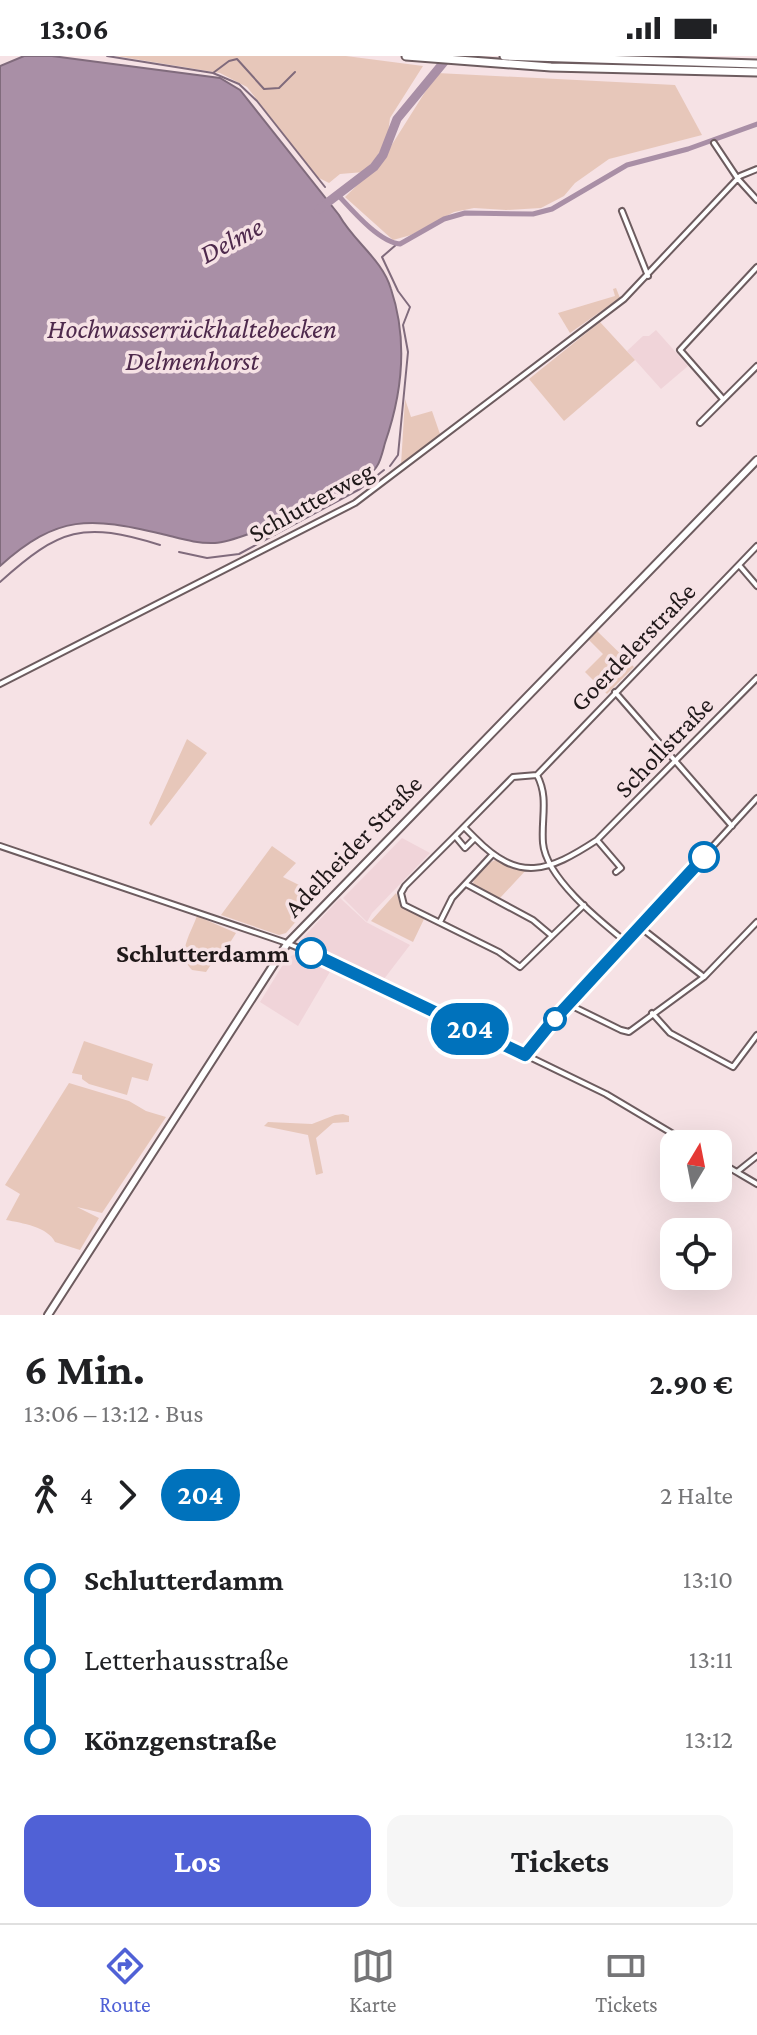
<!DOCTYPE html>
<html lang="de">
<meta charset="utf-8">
<style>
:root{--surface:#fff;--page:#f6f6f6;--text:#202124;--muted:#757577;--line:#e0e0e0;--accent:#5061d6}
body{margin:0;font-family:"Crimson Pro",serif;background:var(--page);color:var(--text);height:100vh;display:flex;flex-direction:column;font-size:30px;white-space:nowrap}
*{box-sizing:border-box;margin:0}
p{font-size:26px;color:var(--muted)}
.icon{flex:none;width:44px;height:44px;fill:none;stroke:currentColor;stroke-width:2;stroke-linecap:round;stroke-linejoin:round}
.map{position:relative;height:1259px;overflow:hidden}
.sheet{display:flex;flex-direction:column;background:var(--surface);flex:1}
.sheet>*{flex:none}
.badge{padding:0 16px;border-radius:26px;font-size:28px;line-height:52px}
.needle{width:52px;rotate:10deg}
.controls{position:absolute;left:660px;top:1074px;display:grid;gap:16px}
.controls a{display:grid;place-items:center;width:72px;height:72px;border-radius:16px;background:var(--surface);box-shadow:0 8px 32px #0002;font-size:40px}
.map>.badge{position:absolute;translate:-50% -50%;box-shadow:0 0 0 4px #fff}
.legs{display:flex;align-items:center;gap:12px;height:88px;padding:0 24px;font-size:26px}
.legs p{margin-inline-start:auto}
.headline{display:flex;align-items:center;justify-content:space-between;height:136px;padding:0 24px}
h1{font-size:44px;font-weight:700;line-height:60px}
.cta{display:flex;gap:16px;margin-top:auto;padding:16px 24px}
.cta a{flex:1;height:92px;border-radius:16px;background:var(--accent);color:#fff;font-size:32px;font-weight:700;line-height:92px;text-align:center}
.cta a+a{background:var(--page);color:var(--text)}
ul{padding:0 24px;list-style:none}
li{display:flex;align-items:center;gap:28px;height:80px;font-size:30px}
li i{display:grid;place-items:center;width:12px;height:100%;margin:0 10px;background:currentColor}
li i::after{content:'';width:20px;height:20px;margin:-10px;border:6px solid;border-radius:50%;background:var(--surface)}
li p{margin-inline-start:auto}
li:first-child i{background:linear-gradient(#0000 50%,currentColor 0)}
li:last-child i{background:linear-gradient(currentColor 50%,#0000 0)}
.status{display:flex;justify-content:space-between;align-items:center;height:56px;padding:0 40px;background:var(--surface);direction:ltr}
.status svg{height:22px;fill:currentColor}
.tabs{display:flex;justify-content:space-around;align-items:center;height:112px;border-top:2px solid var(--line);background:var(--surface);font-size:22px;color:var(--muted)}
.tabs a{display:grid;justify-items:center;gap:4px}
.tabs .current{color:var(--accent)}
.map>svg:first-child{display:block}
.built{fill:#f0d4d9}
.green{fill:#e7c7ba}
.water{fill:#a98fa6;stroke:#806b7c;stroke-width:2}
.lines{fill:none;stroke-linecap:round;stroke-linejoin:round}
.stream{stroke:#806b7c;stroke-width:2}
.canal{stroke:#a98fa6;stroke-width:5}
.river{stroke:#a98fa6;stroke-width:9}
.minor-casing{stroke:#6d5c5f;stroke-width:8}
.secondary-casing{stroke:#6d5c5f;stroke-width:10}
.motorway-casing{stroke:#6d5c5f;stroke-width:11}
.minor{stroke:#fff;stroke-width:4}
.secondary{stroke:#fff;stroke-width:6}
.motorway{stroke:#fff;stroke-width:7}
.line-1-casing{stroke:#fff;stroke-width:18}
.line-1{stroke:#0072bc;stroke-width:12}
.stop-1-dot{fill:#fff;stroke:#0072bc;stroke-width:4}
.labels{text-anchor:middle;dominant-baseline:central;stroke-width:7;stroke-linejoin:round;paint-order:stroke}
.street-label{font-size:26px;fill:#1f1819;stroke:#f6e2e5}
.stop-label{font-size:26px;font-weight:bold;fill:#1f1819;stroke:#f6e2e5;text-anchor:end}
.water-label{font-size:28px;font-style:italic;fill:#4e294c;stroke:#f6e2e5}
</style>
<div class="status"><b>13:06</b><svg viewBox="0 0 49 12"><path d="M0 12V9h3v3zM5 12V6h3v6zM10 12V3h3v9zM15 12V0h3v12zM26 1h20v11H26zM47 4h2v5h-2z"/></svg></div>
<div class="map">
<svg width="757" height="1259" viewBox="0 0 757 1259">
<rect width="100%" height="100%" fill="#f6e2e5"/>
<path class="built" d="M656,274L688,310L661,333L627,295L643,280H649Z
M402,782L430,797L372,857L367,866L343,842Z
M340,842L366,866L410,889L384,923L301,884Z
M295,898L331,914L298,970L260,946L287,902Z"/>
<path class="green" d="M116,0H346L423,10L390,62L387,85L375,103L364,116L340,118L329,127L317,121L247,31L220,17Z
M437,17L675,29L702,79L609,103L575,127L564,140L541,152L506,154L474,152L454,156L411,179L393,184L345,141L381,106Z
M616,232L620,242L570,277L558,257L615,240L613,233Z
M600,266L635,304L564,365L529,323Z
M405,343L411,361L432,355L440,378L401,409Z
M597,575L634,611L607,638L585,616L603,598L589,584Z
M187,683L207,697L151,770L149,767Z
M272,790L296,807L283,821L319,839L286,877L279,879L221,859Z
M495,804L513,813H527L500,842L477,832L473,828C474,820 488,807 495,804Z
M396,837L403,850L425,861L413,886L371,865Z
M197,860L236,877L218,906L212,907L206,916L192,914C176,898 190,879 197,860Z
M84,985L153,1008L148,1025L132,1021L127,1039L89,1028L82,1023V1019L72,1017Z
M69,1027L129,1045L146,1055L166,1061L102,1157L77,1151L99,1162L80,1194L55,1186C48,1171 22,1167 6,1164L20,1138L5,1129Z
M343,1058L349,1060V1066L333,1067L316,1082L323,1117L316,1119L308,1079L264,1070L268,1066L312,1068L335,1059Z"/>
<path class="water" d="M24,0H52L220,22L240,34L339,159C354,186 382,203 391,233C408,284 402,338 385,387C383,394 381,404 377,410C365,431 242,486 215,487C197,488 179,482 162,478C90,461 58,458 0,510V10Z"/>
<g class="lines">
<path class="stream" d="M107,0L213,17L239,28L257,45L325,131
M213,17L229,5L237,3L264,33L279,32L295,16
M390,410L398,399L408,296L403,269L410,251L398,235L382,201L397,188
M179,496L207,502L239,498L360,433L384,414
M0,526C60,472 83,465 160,489"/>
<path class="canal" d="M338,139C352,154 379,186 400,188L444,163L465,157L533,158L552,153L627,109L688,93L757,68"/>
<path class="river" d="M319,153L374,111L383,99L397,63L449,0"/>
<g class="minor-casing">
<path id="minor" d="M714,87L738,123L757,144
M622,155L648,220
M723,343L680,294L757,211
M700,367L757,310
M739,509L757,530
M0,628L355,447L624,243L740,120L757,113
M615,636L732,770
M537,719L757,490
M464,771L475,782L465,792L455,780L513,721L537,719C549,742 541,762 543,787C546,822 600,865 626,886
M455,780L405,830L401,837L404,849L499,896L520,911L584,849
M475,782C519,827 548,816 597,784L757,622
M597,784L621,812L616,816
M0,790L284,886L338,908L606,1038L690,1088
M466,828L533,864L552,880
M440,866L452,842L492,799
M640,871L704,921
M568,948L621,974L629,976L704,921L757,866
M652,957L670,977L733,1011L757,979
M525,998L551,967L757,742
M718,1105L757,1128
M737,1116L757,1100"/>
</g>
<g class="secondary-casing">
<path id="secondary" d="M48,1259L287,888L757,404"/>
</g>
<g class="motorway-casing">
<path id="motorway" d="M406,0L551,11L757,16
M504,0L757,8"/>
</g>
<use href="#minor" class="minor"/>
<use href="#secondary" class="secondary"/>
<use href="#motorway" class="motorway"/>
</g>
<g class="lines">
<g class="line-1-casing">
<path id="line-1" d="M311,897L525,999L551,967L704,801"/>
</g>
<use href="#line-1" class="line-1"/>
</g>
<g class="stop-1-dot">
<circle cx="704" cy="801" r="14"/>
<circle cx="311" cy="897" r="14"/>
<circle cx="555" cy="963" r="10"/>
</g>
<g class="labels">
<g class="street-label">
<text transform="translate(311 446) rotate(-29)">Schlutterweg</text>
<text transform="translate(633 591) rotate(-46)">Goerdelerstraße</text>
<text transform="translate(664 691) rotate(-46)">Schollstraße</text>
<text transform="translate(353 790) rotate(-46)">Adelheider Straße</text>
</g>
<g class="stop-label">
<text x="289" y="897">Schlutterdamm</text>
</g>
<g class="water-label">
<text transform="translate(231 184) rotate(-28)">Delme</text>
<text x="192" y="272">Hochwasserrückhaltebecken<tspan x="192" dy="32">Delmenhorst</tspan></text>
</g>
</g>
</svg>
<div class="controls">
<a><svg class="needle" viewBox="-14 -14 28 28"><path d="M0-13l5 13h-10z" fill="#e53935"/><path d="M0 13l5-13h-10z" fill="#757577"/></svg></a>
<a><svg class="icon" aria-label="locate" viewBox="0 0 24 24"><circle cx="12" cy="12" r="6"/><path d="M12 2v4M12 18v4M2 12h4M18 12h4"/></svg></a>
</div>
<b class="badge" style="left:470px;top:973px;background:#0072bc;color:#fff">204</b>
</div>
<section class="sheet">
<div class="headline"><div><h1>6 Min.</h1><p>13:06 – 13:12 · Bus</p></div><b>2.90 €</b></div>
<div class="legs"><svg class="icon" aria-label="walk" viewBox="0 0 24 24"><circle cx="13" cy="4" r="2"/><path d="M13 8l-2 6 4 7M11 14l-3 7M7 12l3-4h3l4 4"/></svg>4<svg class="icon" aria-label="forward" viewBox="0 0 24 24"><path d="M9 5l7 7-7 7"/></svg><b class="badge" style="background:#0072bc;color:#fff">204</b><p>2 Halte</p></div>
<ul>
<li><i style="color:#0072bc"></i><b>Schlutterdamm</b><p>13:10</p></li>
<li><i style="color:#0072bc"></i><span>Letterhausstraße</span><p>13:11</p></li>
<li><i style="color:#0072bc"></i><b>Könzgenstraße</b><p>13:12</p></li>
</ul>
<div class="cta"><a>Los</a><a>Tickets</a></div>
</section>
<nav class="tabs">
<a class="current"><svg class="icon" aria-label="directions" viewBox="0 0 24 24"><path d="M12 3l9 9-9 9-9-9zM9 14v-3h6M13 9l2 2-2 2"/></svg>Route</a>
<a><svg class="icon" aria-label="map" viewBox="0 0 24 24"><path d="M3 6l6-2 6 2 6-2v14l-6 2-6-2-6 2zM9 4v14M15 6v14"/></svg>Karte</a>
<a><svg class="icon" aria-label="tickets" viewBox="0 0 24 24"><path d="M3 7h18v10H3zM15 7v10"/></svg>Tickets</a>
</nav>
